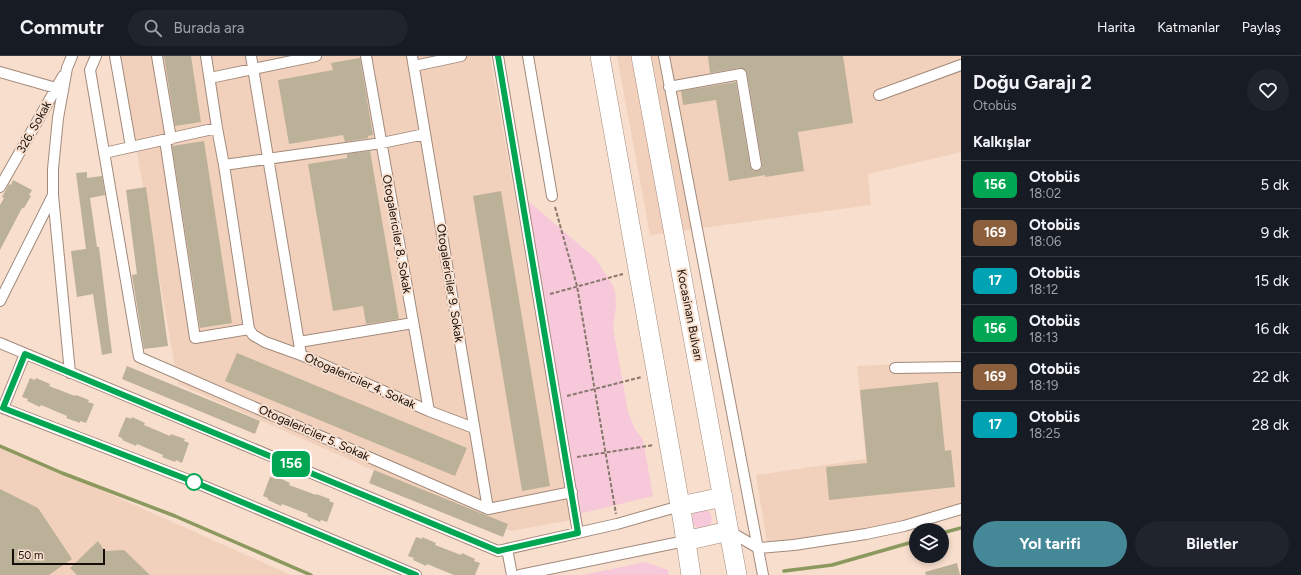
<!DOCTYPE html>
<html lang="tr">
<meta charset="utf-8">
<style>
:root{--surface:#171b24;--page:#20242c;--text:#f1f3f6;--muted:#9ea1a6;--line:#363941;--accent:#458998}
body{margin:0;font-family:Figtree,sans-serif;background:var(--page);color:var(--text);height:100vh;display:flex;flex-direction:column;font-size:15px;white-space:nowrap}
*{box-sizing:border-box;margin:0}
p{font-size:13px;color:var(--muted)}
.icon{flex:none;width:22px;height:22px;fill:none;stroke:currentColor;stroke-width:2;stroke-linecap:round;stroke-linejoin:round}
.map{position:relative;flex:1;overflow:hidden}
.sheet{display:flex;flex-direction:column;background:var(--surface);width:340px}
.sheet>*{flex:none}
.badge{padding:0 8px;border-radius:6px;font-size:14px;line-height:26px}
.controls{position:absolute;left:909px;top:467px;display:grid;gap:8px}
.controls a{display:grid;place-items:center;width:40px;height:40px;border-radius:50%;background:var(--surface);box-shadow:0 2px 6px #0003;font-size:20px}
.scale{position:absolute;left:12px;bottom:10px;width:93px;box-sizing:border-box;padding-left:4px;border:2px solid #150d07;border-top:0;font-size:11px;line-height:14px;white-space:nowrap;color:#150d07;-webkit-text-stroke:3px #f8decd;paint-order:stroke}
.map>.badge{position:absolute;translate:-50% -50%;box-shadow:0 0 0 2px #fff}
h2{padding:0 12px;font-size:15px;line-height:36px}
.round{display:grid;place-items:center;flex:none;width:42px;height:42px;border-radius:21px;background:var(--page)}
.headline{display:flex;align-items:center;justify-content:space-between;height:68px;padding:0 12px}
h1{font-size:19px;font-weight:700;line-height:30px}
.button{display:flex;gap:8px;margin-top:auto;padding:8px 12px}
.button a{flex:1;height:46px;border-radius:24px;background:var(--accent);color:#fff;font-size:16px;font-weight:700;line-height:46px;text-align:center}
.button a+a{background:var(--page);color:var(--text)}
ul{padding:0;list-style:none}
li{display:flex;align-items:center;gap:12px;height:48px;padding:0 12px;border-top:1px solid var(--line)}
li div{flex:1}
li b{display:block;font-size:15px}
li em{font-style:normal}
li .badge{min-width:44px;font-weight:700;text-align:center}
header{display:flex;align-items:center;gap:24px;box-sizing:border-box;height:56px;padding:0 20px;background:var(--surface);border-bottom:1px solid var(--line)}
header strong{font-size:19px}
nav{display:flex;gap:22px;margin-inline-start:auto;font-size:14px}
.search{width:280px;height:36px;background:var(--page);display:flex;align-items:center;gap:10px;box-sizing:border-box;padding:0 14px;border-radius:22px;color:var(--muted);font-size:15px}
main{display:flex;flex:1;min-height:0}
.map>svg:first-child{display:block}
.built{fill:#f1d1bc}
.green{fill:#f6c8da}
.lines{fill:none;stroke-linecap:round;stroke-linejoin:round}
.stream{stroke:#8c995e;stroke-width:3.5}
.building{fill:#bbb198}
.street-casing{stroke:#a28a7b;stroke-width:12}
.highway-casing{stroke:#a28a7b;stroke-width:20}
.path{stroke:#89786c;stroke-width:2;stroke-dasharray:4 2;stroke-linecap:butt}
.street{stroke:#fff;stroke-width:10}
.highway{stroke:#fff;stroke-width:19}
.line-casing{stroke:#fff;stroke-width:9}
.line{stroke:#00a651;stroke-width:6}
.stop-dot{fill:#fff;stroke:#00a651;stroke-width:2}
.labels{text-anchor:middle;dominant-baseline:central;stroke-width:4;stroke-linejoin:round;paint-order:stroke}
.street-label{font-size:12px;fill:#150d07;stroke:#f8decd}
</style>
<header>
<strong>Commutr</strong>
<div class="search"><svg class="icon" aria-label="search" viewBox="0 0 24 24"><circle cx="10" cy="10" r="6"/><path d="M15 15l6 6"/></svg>Burada ara</div>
<nav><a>Harita</a><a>Katmanlar</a><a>Paylaş</a></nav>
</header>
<main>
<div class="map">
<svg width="961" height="519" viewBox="0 0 961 519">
<rect width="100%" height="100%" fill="#f8decd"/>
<path class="built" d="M120,0H490L571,464L511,475L178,328Z
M617,0H961V96L868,118L871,149L650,179Z
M961,305V453L881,471L768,492L756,419L866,403L857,310Z
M0,389L291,519H0Z"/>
<path class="green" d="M521,139L596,203L613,230L615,236L616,250L613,272L628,356L635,373L643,384L653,440L579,458Z
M692 463a10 10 0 1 1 20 0a10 10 0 1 1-20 0Z
M645,506L668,514L669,519H583Z"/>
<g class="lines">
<path class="stream" d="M0,390L62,417L175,460L311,519
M942,477L961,472
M784,515L832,509L916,485"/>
</g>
<path class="building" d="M164,0H191L201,66L175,70Z
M708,0H843L853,67L798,76L804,115L765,121V119L729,125L716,44L683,49L681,35L736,26L750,110L753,115H757L762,112V108L747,17L746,14L740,12L710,17Z
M360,2L373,79L368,80V82L345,86L343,79L289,88L278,24L333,14L331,7Z
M204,85L232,267L200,272L172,90Z
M370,95L399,263L366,268L363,250L333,255L308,108L347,102V98Z
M87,116V122L102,120L105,139L90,142L97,191H99L112,297L102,299L93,238L77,241L71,195L86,193L76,117Z
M13,124L32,134L29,139L31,140L24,152H22L0,194V149L4,142L2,141L9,128L11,129Z
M146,131L168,290L144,293L132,219L137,218L126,134Z
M501,135L550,430L522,435L473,140Z
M237,297L467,392L455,420L225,325Z
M127,310L260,365L255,378L122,323Z
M30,322L35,324L36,322L50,328L49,330L75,340L76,339L89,344L88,346L94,348L86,367L80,365V367L66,362L67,360L41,349L40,351L27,345L28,343L22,341Z
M938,326L945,395L951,394L955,431L829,444L826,411L867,407L860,334Z
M126,361L131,363L132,361L145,367L144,369L170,380L171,378L185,383L184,385L189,387L182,407L176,404L175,406L162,401L163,399L137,388L136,390L122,384L123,383L118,380Z
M374,414L508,468L503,481L369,427Z
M270,421L276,423L277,421L290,427L289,429L316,439V438L330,443L329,445L334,447L327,466L321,464L320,466L307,460L308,458L282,448L281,450L268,444V442L263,440Z
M0,433L38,452L72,503L49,519H0Z
M416,481L422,483V481L436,487L435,489L461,499L462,497L475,503L474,505L480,507L475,519H454L427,508L426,510L413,504L414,502L408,500Z
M98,485L105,495L124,494L150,519H77L70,512Z
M957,507L960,519H926L925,516Z"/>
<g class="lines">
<g class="street-casing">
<path id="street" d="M96,0L90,14L139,301L488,453
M115,0L131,91
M157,0L171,83
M206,0L217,72L224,109L249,273L253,279L265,286L301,299L429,355L474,372
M251,0L301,299
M366,0L429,355
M412,0L488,453
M498,0L578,477
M528,0L552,140
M664,0L763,519
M414,10L461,0
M0,16L56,32
M210,22L316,0
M669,31L741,18L756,109
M879,39L961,9
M165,84L195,282L249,273
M104,97L217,72
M224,109L382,87L425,78
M0,131L63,20
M53,139L70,317
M0,245L53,139V113L58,62L67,12L72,0
M299,286L413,267
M0,287L498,495L617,468L680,450
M895,312L961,311
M0,351L194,426L416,519
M3,352L25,298
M488,453L572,436
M729,475L758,492L794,489L866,478L904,470L961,453
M507,493L512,519
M520,519L685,485"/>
</g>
<g class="highway-casing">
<path id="highway" d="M600,0L683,466L691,519
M641,0L737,519
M680,450L723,441
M685,485L729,475"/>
</g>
<path class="path" d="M555,151L577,230L616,458
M550,238L623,218
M567,340L642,321
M577,401L654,389"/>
<use href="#street" class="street"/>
<use href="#highway" class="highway"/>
</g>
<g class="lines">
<g class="line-casing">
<path id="line" d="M416,519L194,426L3,352L25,298L498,495L578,477L498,0"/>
</g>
<use href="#line" class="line"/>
</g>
<circle class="stop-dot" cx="194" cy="426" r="8"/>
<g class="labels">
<g class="street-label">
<text transform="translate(34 71) rotate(-61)">326. Sokak</text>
<text transform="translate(397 178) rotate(80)">Otogalericiler 8. Sokak</text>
<text transform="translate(450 227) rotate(81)">Otogalericiler 9. Sokak</text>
<text transform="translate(690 259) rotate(79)">Kocasinan Bulvarı</text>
<text transform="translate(360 325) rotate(24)">Otogalericiler 4. Sokak</text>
<text transform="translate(314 377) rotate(24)">Otogalericiler 5. Sokak</text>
</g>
</g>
</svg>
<div class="controls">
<a><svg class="icon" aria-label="layers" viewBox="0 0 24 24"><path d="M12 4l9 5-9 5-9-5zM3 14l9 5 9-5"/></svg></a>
</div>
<div class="scale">50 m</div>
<b class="badge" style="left:291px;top:408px;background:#00a651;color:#fff">156</b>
</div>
<section class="sheet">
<div class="headline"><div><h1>Doğu Garajı 2</h1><p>Otobüs</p></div><a class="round"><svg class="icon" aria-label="heart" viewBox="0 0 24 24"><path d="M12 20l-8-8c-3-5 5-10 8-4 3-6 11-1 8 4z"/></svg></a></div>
<h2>Kalkışlar</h2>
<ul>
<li><span class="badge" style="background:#00a651;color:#fff">156</span><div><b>Otobüs</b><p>18:02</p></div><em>5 dk</em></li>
<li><span class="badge" style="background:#8b5e3c;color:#fff">169</span><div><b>Otobüs</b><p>18:06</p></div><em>9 dk</em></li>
<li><span class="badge" style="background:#00a3b4;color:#fff">17</span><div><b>Otobüs</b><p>18:12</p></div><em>15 dk</em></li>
<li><span class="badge" style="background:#00a651;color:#fff">156</span><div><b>Otobüs</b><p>18:13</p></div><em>16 dk</em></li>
<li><span class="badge" style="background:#8b5e3c;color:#fff">169</span><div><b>Otobüs</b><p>18:19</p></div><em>22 dk</em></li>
<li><span class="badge" style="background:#00a3b4;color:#fff">17</span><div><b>Otobüs</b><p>18:25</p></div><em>28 dk</em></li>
</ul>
<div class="button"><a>Yol tarifi</a><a>Biletler</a></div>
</section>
</main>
